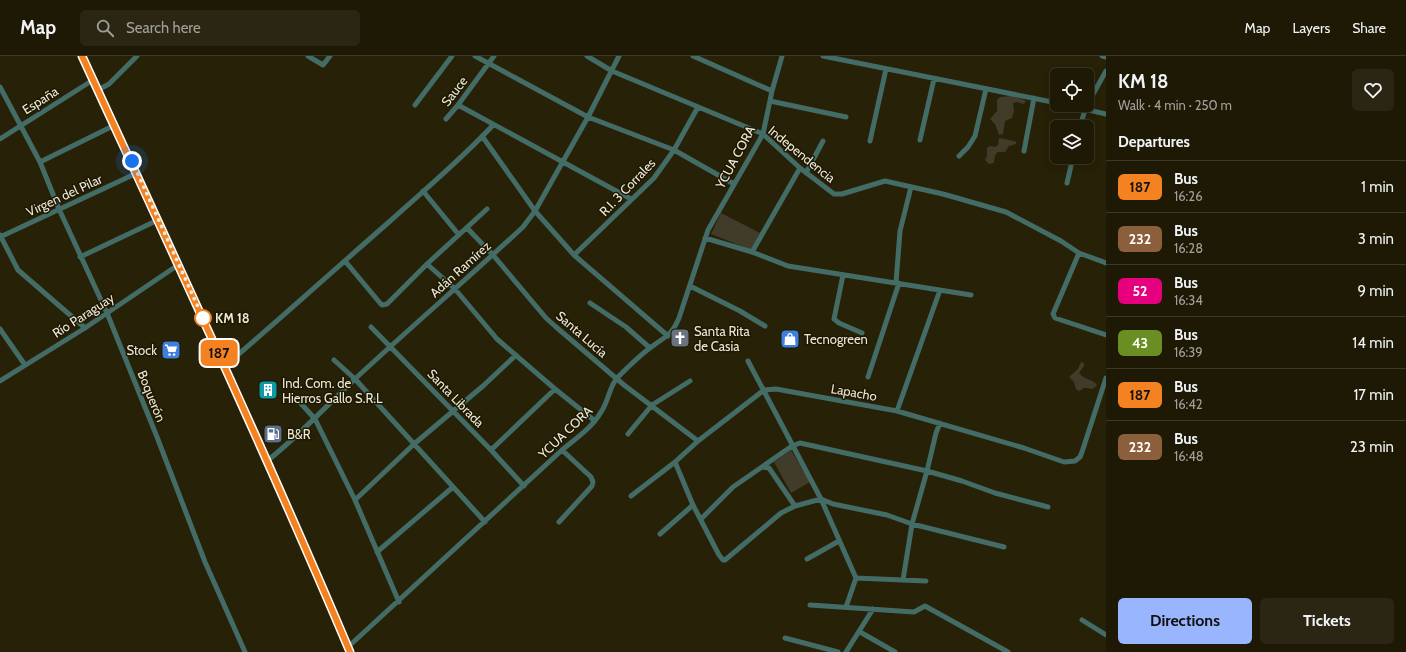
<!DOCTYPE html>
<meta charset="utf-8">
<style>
:root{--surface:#1d1905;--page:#2a2613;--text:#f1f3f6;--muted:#a0a09a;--line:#3b3827;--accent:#98b5fd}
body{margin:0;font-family:Cabin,sans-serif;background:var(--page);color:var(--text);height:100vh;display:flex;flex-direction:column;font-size:15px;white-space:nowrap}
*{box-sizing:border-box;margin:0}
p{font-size:13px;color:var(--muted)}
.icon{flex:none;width:22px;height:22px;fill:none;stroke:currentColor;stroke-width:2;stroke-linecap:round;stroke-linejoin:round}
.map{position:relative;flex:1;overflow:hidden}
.sheet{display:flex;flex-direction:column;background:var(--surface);width:300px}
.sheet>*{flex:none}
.badge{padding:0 8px;border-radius:6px;font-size:14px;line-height:26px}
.tools{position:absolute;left:1050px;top:12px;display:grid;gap:8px}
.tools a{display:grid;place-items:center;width:44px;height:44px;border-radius:6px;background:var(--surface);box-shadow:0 2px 10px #0003,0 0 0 1px var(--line);font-size:20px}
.you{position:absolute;width:20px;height:20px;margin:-10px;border:3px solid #fff;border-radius:50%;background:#1a73e8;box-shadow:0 0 0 6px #1a73e833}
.map>.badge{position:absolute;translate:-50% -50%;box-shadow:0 0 0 2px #fff}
h2{padding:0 12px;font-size:15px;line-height:36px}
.round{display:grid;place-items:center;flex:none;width:42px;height:42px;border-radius:6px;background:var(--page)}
.summary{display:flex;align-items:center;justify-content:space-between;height:68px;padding:0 12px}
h1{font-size:19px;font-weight:700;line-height:30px}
.primary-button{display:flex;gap:8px;margin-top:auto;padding:8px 12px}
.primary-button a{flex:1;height:46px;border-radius:6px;background:var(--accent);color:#111;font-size:16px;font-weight:700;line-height:46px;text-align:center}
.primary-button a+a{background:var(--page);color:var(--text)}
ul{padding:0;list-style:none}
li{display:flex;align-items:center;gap:12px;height:52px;padding:0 12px;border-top:1px solid var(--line)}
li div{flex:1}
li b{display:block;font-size:15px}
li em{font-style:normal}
li .badge{min-width:44px;font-weight:700;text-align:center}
header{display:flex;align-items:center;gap:24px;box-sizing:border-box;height:56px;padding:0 20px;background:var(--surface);border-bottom:1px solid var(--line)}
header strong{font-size:19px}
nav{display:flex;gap:22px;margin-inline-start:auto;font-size:14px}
.search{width:280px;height:36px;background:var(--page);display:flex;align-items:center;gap:10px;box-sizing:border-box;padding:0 14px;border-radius:6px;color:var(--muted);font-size:15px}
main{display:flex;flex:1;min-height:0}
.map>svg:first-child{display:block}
.green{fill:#403c29}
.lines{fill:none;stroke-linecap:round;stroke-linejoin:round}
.minor{stroke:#446c67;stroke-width:5}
.major{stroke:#5fb7ad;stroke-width:6}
.line-casing{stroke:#fff;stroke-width:9}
.line{stroke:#f58220;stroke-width:6}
.walk{stroke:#ece8d9;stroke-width:4;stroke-dasharray:0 7.2}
.stop-dot{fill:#fff;stroke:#f58220;stroke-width:2}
.labels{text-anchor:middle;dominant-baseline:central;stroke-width:3;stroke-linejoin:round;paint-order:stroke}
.street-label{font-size:13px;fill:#ece8d9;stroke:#1e1800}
.stop-label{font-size:13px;font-weight:bold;fill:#ece8d9;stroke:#1e1800;text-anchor:start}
.poi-label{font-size:13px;fill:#ece8d9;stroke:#1e1800;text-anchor:start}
</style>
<header>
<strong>Map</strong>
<div class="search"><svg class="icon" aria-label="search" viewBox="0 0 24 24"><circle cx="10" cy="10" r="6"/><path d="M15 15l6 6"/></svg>Search here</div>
<nav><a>Map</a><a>Layers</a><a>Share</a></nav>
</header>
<main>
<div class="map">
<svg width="1106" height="596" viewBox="0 0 1106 596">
<rect width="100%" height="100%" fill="#272107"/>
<path class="green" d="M1011,40L1022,43L1026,45L1024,48L1017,46L1013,47L1014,55L1012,62L1005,65L1003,78L999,79L995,68L990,63L997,55V44L1000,41Z
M999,82L1014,85L1016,86V88L1009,90L1005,96H998L995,99L994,107L989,108L985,104L987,100V92L990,90L995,91L998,89Z
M721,157L760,177L751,194L711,178Z
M1081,306L1084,307V310L1079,317C1084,324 1093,323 1097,329C1092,336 1090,331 1084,332C1082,333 1081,334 1079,335L1076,333L1074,326L1069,321L1078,313Z
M791,394L810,426L791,437L774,406Z"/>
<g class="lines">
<path class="minor" d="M308,0L323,9L330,0
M475,0L588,61L674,94L734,128
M587,0L612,15L763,78L800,112L834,138H842L885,125L943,138L1006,156L1061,185L1079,197L1106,207
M693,0L772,35
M823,0L1057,47
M1102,0L1106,1
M0,31L40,106L59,153L107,257L157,381L205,506L245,596
M98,34L109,28L137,0
M770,45L846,61
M415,49L452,0
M458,49L631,143
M1067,49L1106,58
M1087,49L1106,15
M446,63L458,49L494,0
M1080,71L1086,50
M482,80L535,155L574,199L668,280
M0,83L93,24
M920,84L934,23
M870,85L886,13
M1024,95L1034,42
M959,100L968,91L975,80L986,33
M40,106L115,69
M806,117L823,85
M1067,127L1073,101
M423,135L459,179
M467,172L493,199L546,262L556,271L624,329L698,385
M0,179L18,214L85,272
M0,181L137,117
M705,182L752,196L788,210L971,239
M752,196L800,112
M1079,197L1053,258L1055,262L1106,279
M574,199L654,122L674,94L698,51
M80,201L158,164
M345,205L380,247L382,249L387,248L427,208L487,153
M427,208L455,233L497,283L555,333L595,365
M843,219L834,263L839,267L862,277
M896,227L900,175L911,131
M690,230L740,255L765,270
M590,247L626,271L650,292
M371,271L491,394L524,430
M0,273L25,309
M334,304L355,323L485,466
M748,305L821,443L856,522L846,551
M225,310C280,263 334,214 389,166C423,135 462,103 493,69
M868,321L899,227
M0,325L85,272L178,209
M296,342L315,363L355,444L399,546
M897,355L940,234
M628,378L652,349L690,325
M491,394L555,333
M267,405C299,380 326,350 356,322C411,271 468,222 523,171L535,155L588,61L619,0
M675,406L693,449L719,499L723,504H725L781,457L795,450L821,443L833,448L887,459L912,468L1004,491
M762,411L769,412L795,450
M631,440L675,406L698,385L764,334L776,333L897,355L1024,392L1064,406L1075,405L1080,401L1082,396L1106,322
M355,444L414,388L483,330L516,299
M701,463L733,431L792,390L800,387L927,415L962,425L995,437L1048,451
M559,466L592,430L593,426L591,421L562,394
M660,478L693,449
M377,496L453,431
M807,503L839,485
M856,522L926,525
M903,524L912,468L927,415L936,377L940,367
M810,549L914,556L925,550L1008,596
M1082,564L1106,579
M860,576L895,596
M785,582L838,596
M348,591L562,394C575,383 592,372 601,356C609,345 609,330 618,321C628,311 639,300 650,292C665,280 671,281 679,262L708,174L763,78L772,35L782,0
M846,596L873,553"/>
<path class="major" d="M82,0C173,198 266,395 350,596"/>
</g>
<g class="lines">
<g class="line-casing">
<path id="line" d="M82,0C173,198 265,395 350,596"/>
</g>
<use href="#line" class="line"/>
<path class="walk" d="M132,105L203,262"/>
</g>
<defs>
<g id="church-square" transform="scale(1)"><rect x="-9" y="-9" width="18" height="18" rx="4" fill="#6b7280" stroke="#1e1800"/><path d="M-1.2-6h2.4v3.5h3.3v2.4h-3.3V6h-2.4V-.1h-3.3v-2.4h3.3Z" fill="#fff"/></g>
<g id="shop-square" transform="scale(1)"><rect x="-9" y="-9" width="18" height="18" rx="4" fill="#3f7fe0" stroke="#1e1800"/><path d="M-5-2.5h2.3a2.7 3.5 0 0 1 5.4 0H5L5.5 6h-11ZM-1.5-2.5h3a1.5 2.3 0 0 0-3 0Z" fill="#fff"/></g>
<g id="supermarket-square" transform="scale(1)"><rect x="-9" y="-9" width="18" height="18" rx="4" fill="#3f7fe0" stroke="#1e1800"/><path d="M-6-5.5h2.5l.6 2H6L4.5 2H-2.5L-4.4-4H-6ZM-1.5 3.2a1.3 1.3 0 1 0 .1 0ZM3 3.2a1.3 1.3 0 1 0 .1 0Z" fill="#fff"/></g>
<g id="building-square" transform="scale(1)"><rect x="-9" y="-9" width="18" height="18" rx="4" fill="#0f9aa8" stroke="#1e1800"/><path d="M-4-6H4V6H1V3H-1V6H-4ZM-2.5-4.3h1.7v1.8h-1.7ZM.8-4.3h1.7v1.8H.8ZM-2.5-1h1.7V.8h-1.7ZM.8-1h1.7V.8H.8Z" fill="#fff"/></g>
<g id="fuel-square" transform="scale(1)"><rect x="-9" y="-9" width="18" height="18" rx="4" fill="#5c6f8a" stroke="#1e1800"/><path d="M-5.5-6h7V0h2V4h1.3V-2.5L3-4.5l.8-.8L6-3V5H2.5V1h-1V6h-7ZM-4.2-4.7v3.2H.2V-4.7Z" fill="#fff"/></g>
</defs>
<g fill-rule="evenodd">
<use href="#church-square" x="680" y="282"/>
<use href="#shop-square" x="790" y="283"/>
<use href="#supermarket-square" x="171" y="294"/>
<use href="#building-square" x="268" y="334"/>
<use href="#fuel-square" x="273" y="378"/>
</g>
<circle class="stop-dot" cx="203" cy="262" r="8"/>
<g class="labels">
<g class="street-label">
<text transform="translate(454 35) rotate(-52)">Sauce</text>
<text transform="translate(40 44) rotate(-32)">España</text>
<text transform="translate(802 98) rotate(39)">Independencia</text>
<text transform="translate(735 101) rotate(-62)">YCUA CORA</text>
<text transform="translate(627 131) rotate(-46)">R.I. 3 Corrales</text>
<text transform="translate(64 139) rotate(-25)">Virgen del Pilar</text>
<text transform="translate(460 213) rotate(-42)">Adán Ramírez</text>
<text transform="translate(83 259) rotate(-33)">Río Paraguay</text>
<text transform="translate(582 278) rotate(41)">Santa Lucía</text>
<text transform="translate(854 336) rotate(10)">Lapacho</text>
<text transform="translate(152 340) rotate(68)">Boquerón</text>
<text transform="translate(456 342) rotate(46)">Santa Librada</text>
<text transform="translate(565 376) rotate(-44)">YCUA CORA</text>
</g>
<g class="stop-label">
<text x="215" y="262">KM 18</text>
</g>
<g class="poi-label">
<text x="694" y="275">Santa Rita<tspan x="694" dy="15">de Casia</tspan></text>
<text x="804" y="283">Tecnogreen</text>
<text x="157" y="294" text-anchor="end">Stock</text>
<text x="282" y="327">Ind. Com. de<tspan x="282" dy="15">Hierros Gallo S.R.L</tspan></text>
<text x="287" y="378">B&amp;R</text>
</g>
</g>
</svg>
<div class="tools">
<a><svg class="icon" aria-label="locate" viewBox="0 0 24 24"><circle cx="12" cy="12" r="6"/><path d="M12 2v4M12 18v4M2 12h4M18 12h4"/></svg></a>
<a><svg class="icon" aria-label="layers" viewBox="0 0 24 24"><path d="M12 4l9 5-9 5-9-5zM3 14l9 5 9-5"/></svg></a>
</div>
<div class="you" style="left:132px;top:105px"></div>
<b class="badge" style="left:219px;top:297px;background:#f58220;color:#111">187</b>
</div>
<section class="sheet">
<div class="summary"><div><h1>KM 18</h1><p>Walk · 4 min · 250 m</p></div><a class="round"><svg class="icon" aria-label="heart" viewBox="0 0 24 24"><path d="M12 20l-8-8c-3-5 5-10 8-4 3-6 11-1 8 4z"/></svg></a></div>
<h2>Departures</h2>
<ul>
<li><span class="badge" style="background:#f58220;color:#111">187</span><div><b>Bus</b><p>16:26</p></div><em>1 min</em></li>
<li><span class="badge" style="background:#8b5e3c;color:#fff">232</span><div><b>Bus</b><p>16:28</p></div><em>3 min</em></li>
<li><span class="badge" style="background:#e6007e;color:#fff">52</span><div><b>Bus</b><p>16:34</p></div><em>9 min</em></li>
<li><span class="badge" style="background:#6b8e23;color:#fff">43</span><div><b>Bus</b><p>16:39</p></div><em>14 min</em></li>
<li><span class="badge" style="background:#f58220;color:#111">187</span><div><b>Bus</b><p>16:42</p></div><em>17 min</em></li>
<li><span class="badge" style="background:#8b5e3c;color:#fff">232</span><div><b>Bus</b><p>16:48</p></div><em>23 min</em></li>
</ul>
<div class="primary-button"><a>Directions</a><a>Tickets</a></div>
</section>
</main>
